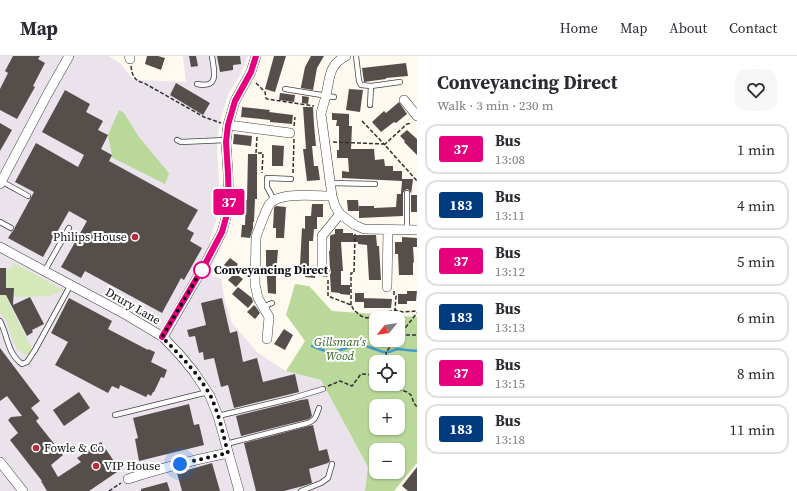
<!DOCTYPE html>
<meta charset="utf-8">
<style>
:root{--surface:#fff;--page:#f7f7f7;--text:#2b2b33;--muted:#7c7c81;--line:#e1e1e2}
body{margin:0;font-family:"Source Serif 4",serif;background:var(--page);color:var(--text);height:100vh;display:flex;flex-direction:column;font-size:15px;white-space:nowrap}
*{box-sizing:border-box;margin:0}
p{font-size:13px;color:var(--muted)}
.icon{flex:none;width:22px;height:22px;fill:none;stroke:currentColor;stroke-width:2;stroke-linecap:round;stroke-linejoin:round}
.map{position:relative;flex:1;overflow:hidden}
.details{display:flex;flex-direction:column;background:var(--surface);width:380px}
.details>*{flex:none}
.badge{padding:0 8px;border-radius:3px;font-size:14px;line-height:26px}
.needle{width:26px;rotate:240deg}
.tools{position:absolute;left:369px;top:255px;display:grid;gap:8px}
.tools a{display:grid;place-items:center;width:36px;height:36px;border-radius:8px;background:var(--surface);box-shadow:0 1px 3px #0004;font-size:20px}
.you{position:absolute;width:20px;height:20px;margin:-10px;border:3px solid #fff;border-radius:50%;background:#1a73e8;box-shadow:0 0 0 6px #1a73e833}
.map>.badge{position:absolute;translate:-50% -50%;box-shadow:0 0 0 2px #fff}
.round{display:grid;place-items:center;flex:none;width:42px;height:42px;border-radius:12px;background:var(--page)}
.headline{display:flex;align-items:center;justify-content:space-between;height:68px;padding:0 20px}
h1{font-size:19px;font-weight:700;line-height:30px}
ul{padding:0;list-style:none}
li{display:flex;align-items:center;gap:12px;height:50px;margin:0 8px 6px;padding:0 12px;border:2px solid var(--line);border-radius:12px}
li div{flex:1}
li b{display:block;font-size:15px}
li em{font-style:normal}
li .badge{min-width:44px;font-weight:700;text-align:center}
header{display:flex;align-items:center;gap:24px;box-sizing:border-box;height:56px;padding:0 20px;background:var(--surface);border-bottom:1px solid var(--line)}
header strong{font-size:19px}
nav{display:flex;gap:22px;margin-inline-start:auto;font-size:14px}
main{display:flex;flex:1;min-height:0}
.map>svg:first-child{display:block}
.industrial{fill:#eae3ec}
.green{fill:#d5e8ba}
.forest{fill:#bad89a;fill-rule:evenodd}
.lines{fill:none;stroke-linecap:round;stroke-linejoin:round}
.stream{stroke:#409cc8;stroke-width:2.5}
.building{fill:#564e4b}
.lane-casing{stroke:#414141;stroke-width:6}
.street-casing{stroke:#414141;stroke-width:10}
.path{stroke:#303030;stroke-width:1.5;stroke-dasharray:4 2;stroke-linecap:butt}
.lane{stroke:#fff;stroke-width:4.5}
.street{stroke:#fff;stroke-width:9}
.line-casing{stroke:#fff;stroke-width:9}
.line{stroke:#e6007e;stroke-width:6}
.walk{stroke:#0e0e0e;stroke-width:4;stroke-dasharray:0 7.2}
.poi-dot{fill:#b92b3c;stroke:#fff;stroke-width:1.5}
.stop-dot{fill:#fff;stroke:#e6007e;stroke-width:2}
.labels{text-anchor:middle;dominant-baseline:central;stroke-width:4;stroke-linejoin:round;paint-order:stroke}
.poi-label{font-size:12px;fill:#0e0e0e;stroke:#fff;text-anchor:start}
.stop-label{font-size:12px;font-weight:bold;fill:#0e0e0e;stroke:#fff;text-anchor:start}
.street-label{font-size:12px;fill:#0e0e0e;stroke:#fff}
.park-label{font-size:12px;font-style:italic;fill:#336320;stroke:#fff}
</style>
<header>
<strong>Map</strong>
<nav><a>Home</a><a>Map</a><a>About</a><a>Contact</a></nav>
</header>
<main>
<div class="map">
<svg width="417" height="435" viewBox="0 0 417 435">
<rect width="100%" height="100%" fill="#fefaef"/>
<path class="industrial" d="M0,0H108L120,7L134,24H138L186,26L183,0H248L240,19L228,39L219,69L217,90L220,144L216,165L209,185L221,192L208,217L221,223L225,245L232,267L258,297L286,315L321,324L368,411L365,435H0Z"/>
<path class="green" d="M14,207L63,234L53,238L51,240L15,241L14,239L6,232V212L11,213Z
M0,239H7V242L32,294L30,297L25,299L16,292L6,264L0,257Z"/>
<path class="forest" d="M119,54L124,57L139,81L169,117L165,128L111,101L112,99L108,79Z
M295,228L309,230L332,255L417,261V407L394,435H365L368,411L321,324L286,315L305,285L286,259ZM376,262H398V284H376ZM376,306H398V328H376ZM376,350H398V372H376ZM376,394H398V416H376Z"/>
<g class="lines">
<path class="stream" d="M312,290L330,297L360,288L383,296H389L397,293L417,295"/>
</g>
<path class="building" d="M13,0H40L38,3L45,7L33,30L35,31L17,63L0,54V33L8,17L5,15Z
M147,0H158L165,2L161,14L145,8Z
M189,0H196L198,10L191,11Z
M217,0H240L241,8L233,9V14L220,16Z
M274,0H286L275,36L265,33Z
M311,0H324L317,12L313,34L301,32V31L305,11Z
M406,7L408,20L386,22V23L364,26L362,12Z
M176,27L210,47L203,59L170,39Z
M349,33L363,34L360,56L346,54Z
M65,34L90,48L86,56L103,65L98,74L108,79L101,93L112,99L109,105L198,154L187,173L194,177L190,185L202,192L184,224L181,222L162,257L85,215L81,222L61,211L87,165L69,155L43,201L8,182L12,176L14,174L15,171L34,136L15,126L36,87L78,111L84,99L42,76Z
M280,37L295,39L294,46L279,44Z
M302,40L309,41L308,48L302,47Z
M399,46L407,58L396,67L394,66L381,76L372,66L384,55L386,57Z
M242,51L270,54L269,56L293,59L292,68L270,66V64L241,61Z
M303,51H313L314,69L316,90H312L314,110H318L320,124L307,125L303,93H306Z
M332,57L349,58V70H352L351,93H374L375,104L384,103L385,110H393V115H402V123H413L411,139H417V156H411V137L409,134L407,133L404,135L403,137V160L359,162V150H374V152L396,151L397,138H401L402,125L342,122V115L349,116L348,102H337V94H339V70H336L337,64H332Z
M0,67L12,74L0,95Z
M407,74L417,83V99L404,86L405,85L400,80Z
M234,78L252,80L251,90L233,88Z
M272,89L284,90L283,110H272Z
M248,98H257V143H255L254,166H253V172L250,182L241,181L242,169H245L246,144H247Z
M347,144H358L359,155H348Z
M312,148H323V161H317V173H314L313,185H309V215L316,216L315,222L305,221V215H299V209H300L302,172L305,173V160H311Z
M276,150L286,151L284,182H276V172H273L274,152Z
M335,173H343V177H353V179H376L377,190H379L381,224H369L367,189L358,188V186H341L343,215H341V229H350V239L340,238V237L331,236L330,219L331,216L330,212L329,195H330V180L331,179L335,178Z
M402,181L417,182V191H413L414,206L413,207V219H399L398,198H395V186H402Z
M266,194H278L276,218V238L268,237L266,210Z
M230,202L238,208L232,216L224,209Z
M0,212H6V232H14L13,249L30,241L44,268L32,274L33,276L27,280L6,239H0Z
M235,217L243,223L236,231L228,224Z
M238,231L252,242L253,246L248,252L232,238Z
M407,235H417L416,245H407V248H398V238H407Z
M355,237H364V246H355Z
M69,242L112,265L108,273L148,294V293L155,296L151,306L167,314L164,322L161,321L154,336H153L151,340L148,338L146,341L120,329L119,333L112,330L108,337L55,309L68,286L51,277Z
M222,242L230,277L237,275L243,306L257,302L263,326L295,318L299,336L234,352L228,329L221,331L214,302L204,304L203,296L199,297L195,280L189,281L187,274L206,269L201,247Z
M364,242L392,243L391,252H364Z
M254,249L256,251L260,257L255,263L247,256Z
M284,273L293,279L285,294L274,288Z
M0,292L40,345L31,352L39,362L36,365L63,399L51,409L58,421L81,406L77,402L101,386L120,414L89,435H47L41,425H42L10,384L18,377L8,364L11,361L22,360L7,340L0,345Z
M79,336L90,352L64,370L53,354Z
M308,343L312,360L309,363L241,380L236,360L301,344Z
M189,348L194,369L199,368L204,389L139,405L135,383L138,382L133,362Z
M313,369L319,395L327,393L330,405L328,407L309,413L312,427L303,430L284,435H256L244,387Z
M212,407L220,435H182L177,417Z
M417,411V435H408L402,430Z
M167,426L170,435H141V433Z"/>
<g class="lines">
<g class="lane-casing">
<path id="lane" d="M356,0L359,25L361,29L371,30L400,26
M197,28C220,33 214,15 212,0
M285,33L334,41
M370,49L371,30
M177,84L181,86L226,84
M1,125L28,140
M330,127L375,128
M274,144L267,131V122L291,123
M0,166L11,172
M407,174V137
M44,216L69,172
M263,251L272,247
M0,265C8,280 7,297 22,308L27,306L35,294L70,230
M115,359L208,336
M218,360L293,342L323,333
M226,388L308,367C316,364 316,360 319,352
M301,435L321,427L328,422L332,408"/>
</g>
<g class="street-casing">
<path id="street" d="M129,0L130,3
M346,0C328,9 330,23 326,39C325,46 322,51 321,58L332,140L335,150L340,158L355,169L364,173L417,174
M404,44L417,60
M228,69L290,77
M0,128L47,39L69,0
M0,191L50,218L123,257L163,281L180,299L194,316L210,340L218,360L239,435
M325,216L322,212V180L340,158
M387,231L388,174
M163,281L204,210L222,176L229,151L228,117L226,86L228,69L235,45L251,16L256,0
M267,283L269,261L258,242L255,228L256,182L257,178C261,168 264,158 269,149C278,135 317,140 332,140
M0,406L23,435
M128,423C161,412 194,404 228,397"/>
</g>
<path class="path" d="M131,10C132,19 134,25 144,27L204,61L221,67
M256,27L265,36L266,42L267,43L314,50
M362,65L384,88
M294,70L295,61
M257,81L256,97H263L262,117
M333,86L384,88L417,125
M384,89L407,68L412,67
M293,117L294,83
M328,224V240L351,249L354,254L361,260L367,262L395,254L403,256L417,255
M394,235V239L396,240L395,254
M351,249V217H354L355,178
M400,279H417
M398,281L417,257
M387,306L386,296L396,284
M394,328L398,333L407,336L411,339L414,347L417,351
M328,330L340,325L352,330L361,318L376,319
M109,435L121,427"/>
<use href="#lane" class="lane"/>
<use href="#street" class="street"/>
</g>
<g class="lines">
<g class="line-casing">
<path id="line" d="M162,281L204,210L222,176L229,151L228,117L226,86L228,69L235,45L251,16L256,0"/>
</g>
<use href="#line" class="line"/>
<path class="walk" d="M180,408L228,397C223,378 219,358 211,341C199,318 180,299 162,281L204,210L202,214"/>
</g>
<g class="poi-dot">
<circle cx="135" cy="181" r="4"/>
<circle cx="36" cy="392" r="4"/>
<circle cx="96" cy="410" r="4"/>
</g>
<circle class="stop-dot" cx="202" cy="214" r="8"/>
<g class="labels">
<g class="poi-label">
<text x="127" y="181" text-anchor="end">Philips House</text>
<text x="44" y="392">Fowle &amp; Co</text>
<text x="104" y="410">VIP House</text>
</g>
<g class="stop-label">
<text x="214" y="214">Conveyancing Direct</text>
</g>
<g class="street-label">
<text transform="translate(133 250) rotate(30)">Drury Lane</text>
</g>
<g class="park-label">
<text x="340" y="286">Gillsman's<tspan x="340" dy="14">Wood</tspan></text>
</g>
</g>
</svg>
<div class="tools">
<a><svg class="needle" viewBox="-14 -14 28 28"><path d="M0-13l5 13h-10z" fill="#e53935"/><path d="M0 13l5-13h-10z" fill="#7c7c81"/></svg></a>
<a><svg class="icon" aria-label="locate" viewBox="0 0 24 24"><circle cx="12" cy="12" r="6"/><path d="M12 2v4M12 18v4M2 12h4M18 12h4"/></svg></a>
<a>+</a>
<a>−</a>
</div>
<div class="you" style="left:180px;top:408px"></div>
<b class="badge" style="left:229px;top:146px;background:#e6007e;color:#fff">37</b>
</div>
<section class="details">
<div class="headline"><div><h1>Conveyancing Direct</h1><p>Walk · 3 min · 230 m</p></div><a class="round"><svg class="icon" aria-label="heart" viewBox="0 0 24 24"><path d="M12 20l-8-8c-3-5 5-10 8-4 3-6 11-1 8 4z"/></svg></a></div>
<ul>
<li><span class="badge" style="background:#e6007e;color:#fff">37</span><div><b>Bus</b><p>13:08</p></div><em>1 min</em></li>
<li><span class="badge" style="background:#003b80;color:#fff">183</span><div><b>Bus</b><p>13:11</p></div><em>4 min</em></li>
<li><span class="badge" style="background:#e6007e;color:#fff">37</span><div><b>Bus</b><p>13:12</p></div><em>5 min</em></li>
<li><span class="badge" style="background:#003b80;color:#fff">183</span><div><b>Bus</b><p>13:13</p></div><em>6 min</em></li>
<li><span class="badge" style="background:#e6007e;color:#fff">37</span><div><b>Bus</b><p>13:15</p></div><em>8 min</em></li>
<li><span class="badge" style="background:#003b80;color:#fff">183</span><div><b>Bus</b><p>13:18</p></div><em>11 min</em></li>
</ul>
</section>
</main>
